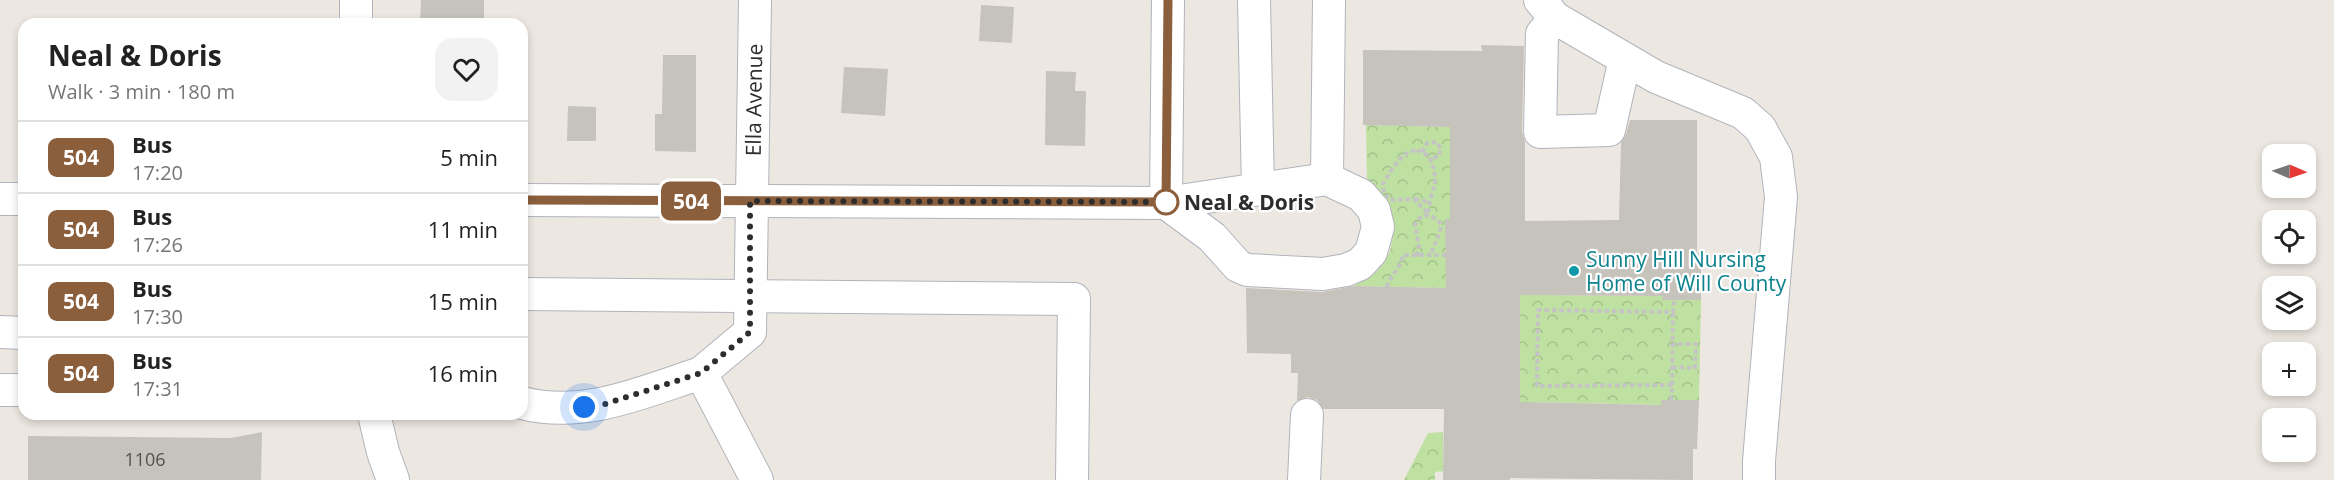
<!DOCTYPE html>
<meta charset="utf-8">
<style>
:root{--surface:#fff;--page:#f2f2f2;--text:#222;--muted:#767676;--line:#e0e0e0}
body{margin:0;font-family:"Open Sans",sans-serif;background:var(--page);color:var(--text);height:100vh;display:flex;flex-direction:column;font-size:22px;white-space:nowrap}
*{box-sizing:border-box;margin:0}
p{font-size:20px;color:var(--muted)}
.icon{flex:none;width:33px;height:33px;fill:none;stroke:currentColor;stroke-width:2;stroke-linecap:round;stroke-linejoin:round}
.map{position:relative;flex:1;overflow:hidden}
.side{position:absolute;left:18px;top:18px;width:510px;height:402px;display:flex;flex-direction:column;background:var(--surface);border-radius:18px;box-shadow:0 3px 9px #0003}
.side>*{flex:none}
.badge{padding:0 12px;border-radius:9px;font-size:21px;line-height:39px}
.needle{width:39px;rotate:92deg}
.tools{position:absolute;left:2262px;top:144px;display:grid;gap:12px}
.tools a{display:grid;place-items:center;width:54px;height:54px;border-radius:12px;background:var(--surface);box-shadow:0 3px 9px #0003;font-size:30px}
.you{position:absolute;width:30px;height:30px;margin:-15px;border:4px solid #fff;border-radius:50%;background:#1a73e8;box-shadow:0 0 0 9px #1a73e833}
.map>.badge{position:absolute;translate:-50% -50%;box-shadow:0 0 0 3px #fff}
.round{display:grid;place-items:center;flex:none;width:63px;height:63px;border-radius:18px;background:var(--page)}
.summary{display:flex;align-items:center;justify-content:space-between;height:102px;padding:0 30px}
h1{font-size:28px;font-weight:700;line-height:45px}
ul{padding:0;list-style:none}
li{display:flex;align-items:center;gap:18px;height:72px;padding:0 30px;border-top:2px solid var(--line)}
li div{flex:1}
li b{display:block;font-size:22px}
li em{font-style:normal}
li .badge{min-width:66px;font-weight:700;text-align:center}
.map>svg:first-child{display:block}
.park{fill:url(#park-crowns)}
.building{fill:#c6c2bc}
.lines{fill:none;stroke-linecap:round;stroke-linejoin:round}
.minor-casing{stroke:#b1b4bc;stroke-width:34}
.path{stroke:#c4c4c4;stroke-width:4;stroke-dasharray:4.5 3;stroke-linecap:butt}
.minor{stroke:#fff;stroke-width:32}
.line-casing{stroke:#fff;stroke-width:14}
.line{stroke:#8b5e3c;stroke-width:9}
.walk{stroke:#2d2d2d;stroke-width:6;stroke-dasharray:0 10.8}
.stop-dot{fill:#fff;stroke:#8b5e3c;stroke-width:3}
.culture-dot{fill:#0f9aa8;stroke:#fff;stroke-width:2}
.labels{text-anchor:middle;dominant-baseline:central;stroke-width:4.5;stroke-linejoin:round;paint-order:stroke}
.number-label{font-size:18px;fill:#535251}
.street-label{font-size:21px;fill:#2d2d2d;stroke:#fff}
.stop-label{font-size:21px;font-weight:bold;fill:#2d2d2d;stroke:#fff;text-anchor:start}
.culture-label{font-size:21px;fill:#0d838f;stroke:#fff;text-anchor:start}
</style>
<div class="map">
<svg width="2334" height="480" viewBox="0 0 2334 480">
<defs>
<pattern id="park-crowns" width="20" height="18" patternUnits="userSpaceOnUse" patternTransform="scale(1.5)"><rect width="20" height="18" fill="#bee0a1"/><path d="M2 6a3 3 0 1 1 6 0M12 15a3 3 0 1 1 6 0" fill="none" stroke="#a4c08b"/></pattern>
</defs>
<rect width="100%" height="100%" fill="#ede7e1"/>
<path class="park" d="M1366,125L1450,127V219H1446V288L1354,286L1377,271L1390,251L1394,230L1390,210L1367,180Z
M1520,291L1534,295L1663,296V300H1701L1699,400H1661V405L1535,402L1520,407Z
M1443,432V471L1435,472V480H1404L1428,433Z"/>
<path class="building" d="M421,0H484V24H420Z
M981,5L1014,7L1012,43L979,41Z
M1481,45L1524,46L1522,132L1525,142V221L1619,220L1621,143L1626,134L1630,120H1697V253L1701,252V300H1662L1663,296L1520,295V402L1661,405V400H1699L1697,449H1693V480L1510,478V480H1443L1444,409H1323L1317,400L1308,397L1297,401L1298,373H1291V354L1247,353L1246,288L1322,292L1354,286L1446,288L1445,219H1450V127L1363,125V50L1482,51Z
M663,55H696V152L655,151V114H662Z
M844,67L888,69L885,116L841,113Z
M1046,71L1076,72L1075,91H1086L1085,146L1045,145Z
M568,106L596,107V141H567Z
M262,432L261,480H28V436L231,438Z"/>
<g class="lines">
<g class="minor-casing">
<g id="minor">
<path d="M1254,0L1258,189"/>
<path d="M1540,0L1555,18L1656,77L1743,113L1760,128L1776,157L1781,197L1759,461V480"/>
<path d="M1555,18L1542,34L1540,132L1609,130L1625,59"/>
<path d="M356,24V0"/>
<path d="M1327,179L1329,0"/>
<path d="M0,199H24"/>
<path d="M522,200L1166,203L1327,179L1361,195L1374,210L1378,227L1371,252L1360,264L1346,270L1323,274L1247,270L1238,266L1212,237L1166,203"/>
<path d="M1166,203L1168,0"/>
<path d="M522,294L1074,299L1072,480"/>
<path d="M0,332L24,333"/>
<path id="s1" d="M701,373L750,332L755,0"/>
<path d="M0,390H24"/>
<path d="M522,403C584,419 643,392 701,373L757,480"/>
<path d="M374,414L383,452L393,480"/>
<path d="M1304,480L1307,415"/>
</g>
</g>
<path class="path" d="M1417,150L1429,156C1442,185 1430,188 1428,214L1414,199L1390,200L1384,194L1383,184C1392,170 1400,152 1417,150Z
M1422,152L1427,143L1437,142L1441,149L1438,157L1430,158
M1415,199L1429,202
M1417,256L1419,246L1415,225C1422,211 1432,214 1441,224C1440,236 1434,244 1431,255
M1387,287C1389,276 1401,269 1403,255H1446
M1672,367L1695,368L1696,344H1673
M1672,385L1673,312
M1671,400L1672,385L1537,386L1538,310L1673,312L1674,301"/>
<use href="#minor" class="minor"/>
</g>
<g class="lines">
<g class="line-casing">
<path id="line" d="M522,200L1166,202L1168,0"/>
</g>
<use href="#line" class="line"/>
<path class="walk" d="M584,407L602,405L701,373L750,332V201L1166,202"/>
</g>
<circle class="stop-dot" cx="1166" cy="202" r="12"/>
<circle class="culture-dot" cx="1574" cy="271" r="6"/>
<g class="labels">
<g class="number-label">
<text x="145" y="459">1106</text>
</g>
<g class="street-label">
<text stroke="none"><textPath href="#s1" startOffset="296">Ella Avenue</textPath></text>
</g>
<g class="stop-label">
<text x="1184" y="202">Neal &amp; Doris</text>
</g>
<g class="culture-label">
<text x="1586" y="259">Sunny Hill Nursing<tspan x="1586" dy="24">Home of Will County</tspan></text>
</g>
</g>
</svg>
<div class="tools">
<a><svg class="needle" viewBox="-14 -14 28 28"><path d="M0-13l5 13h-10z" fill="#e53935"/><path d="M0 13l5-13h-10z" fill="#767676"/></svg></a>
<a><svg class="icon" aria-label="locate" viewBox="0 0 24 24"><circle cx="12" cy="12" r="6"/><path d="M12 2v4M12 18v4M2 12h4M18 12h4"/></svg></a>
<a><svg class="icon" aria-label="layers" viewBox="0 0 24 24"><path d="M12 4l9 5-9 5-9-5zM3 14l9 5 9-5"/></svg></a>
<a>+</a>
<a>−</a>
</div>
<div class="you" style="left:584px;top:407px"></div>
<b class="badge" style="left:691px;top:201px;background:#8b5e3c;color:#fff">504</b>
<section class="side">
<div class="summary"><div><h1>Neal &amp; Doris</h1><p>Walk · 3 min · 180 m</p></div><a class="round"><svg class="icon" aria-label="heart" viewBox="0 0 24 24"><path d="M12 20l-8-8c-3-5 5-10 8-4 3-6 11-1 8 4z"/></svg></a></div>
<ul>
<li><span class="badge" style="background:#8b5e3c;color:#fff">504</span><div><b>Bus</b><p>17:20</p></div><em>5 min</em></li>
<li><span class="badge" style="background:#8b5e3c;color:#fff">504</span><div><b>Bus</b><p>17:26</p></div><em>11 min</em></li>
<li><span class="badge" style="background:#8b5e3c;color:#fff">504</span><div><b>Bus</b><p>17:30</p></div><em>15 min</em></li>
<li><span class="badge" style="background:#8b5e3c;color:#fff">504</span><div><b>Bus</b><p>17:31</p></div><em>16 min</em></li>
</ul>
</section>
</div>
